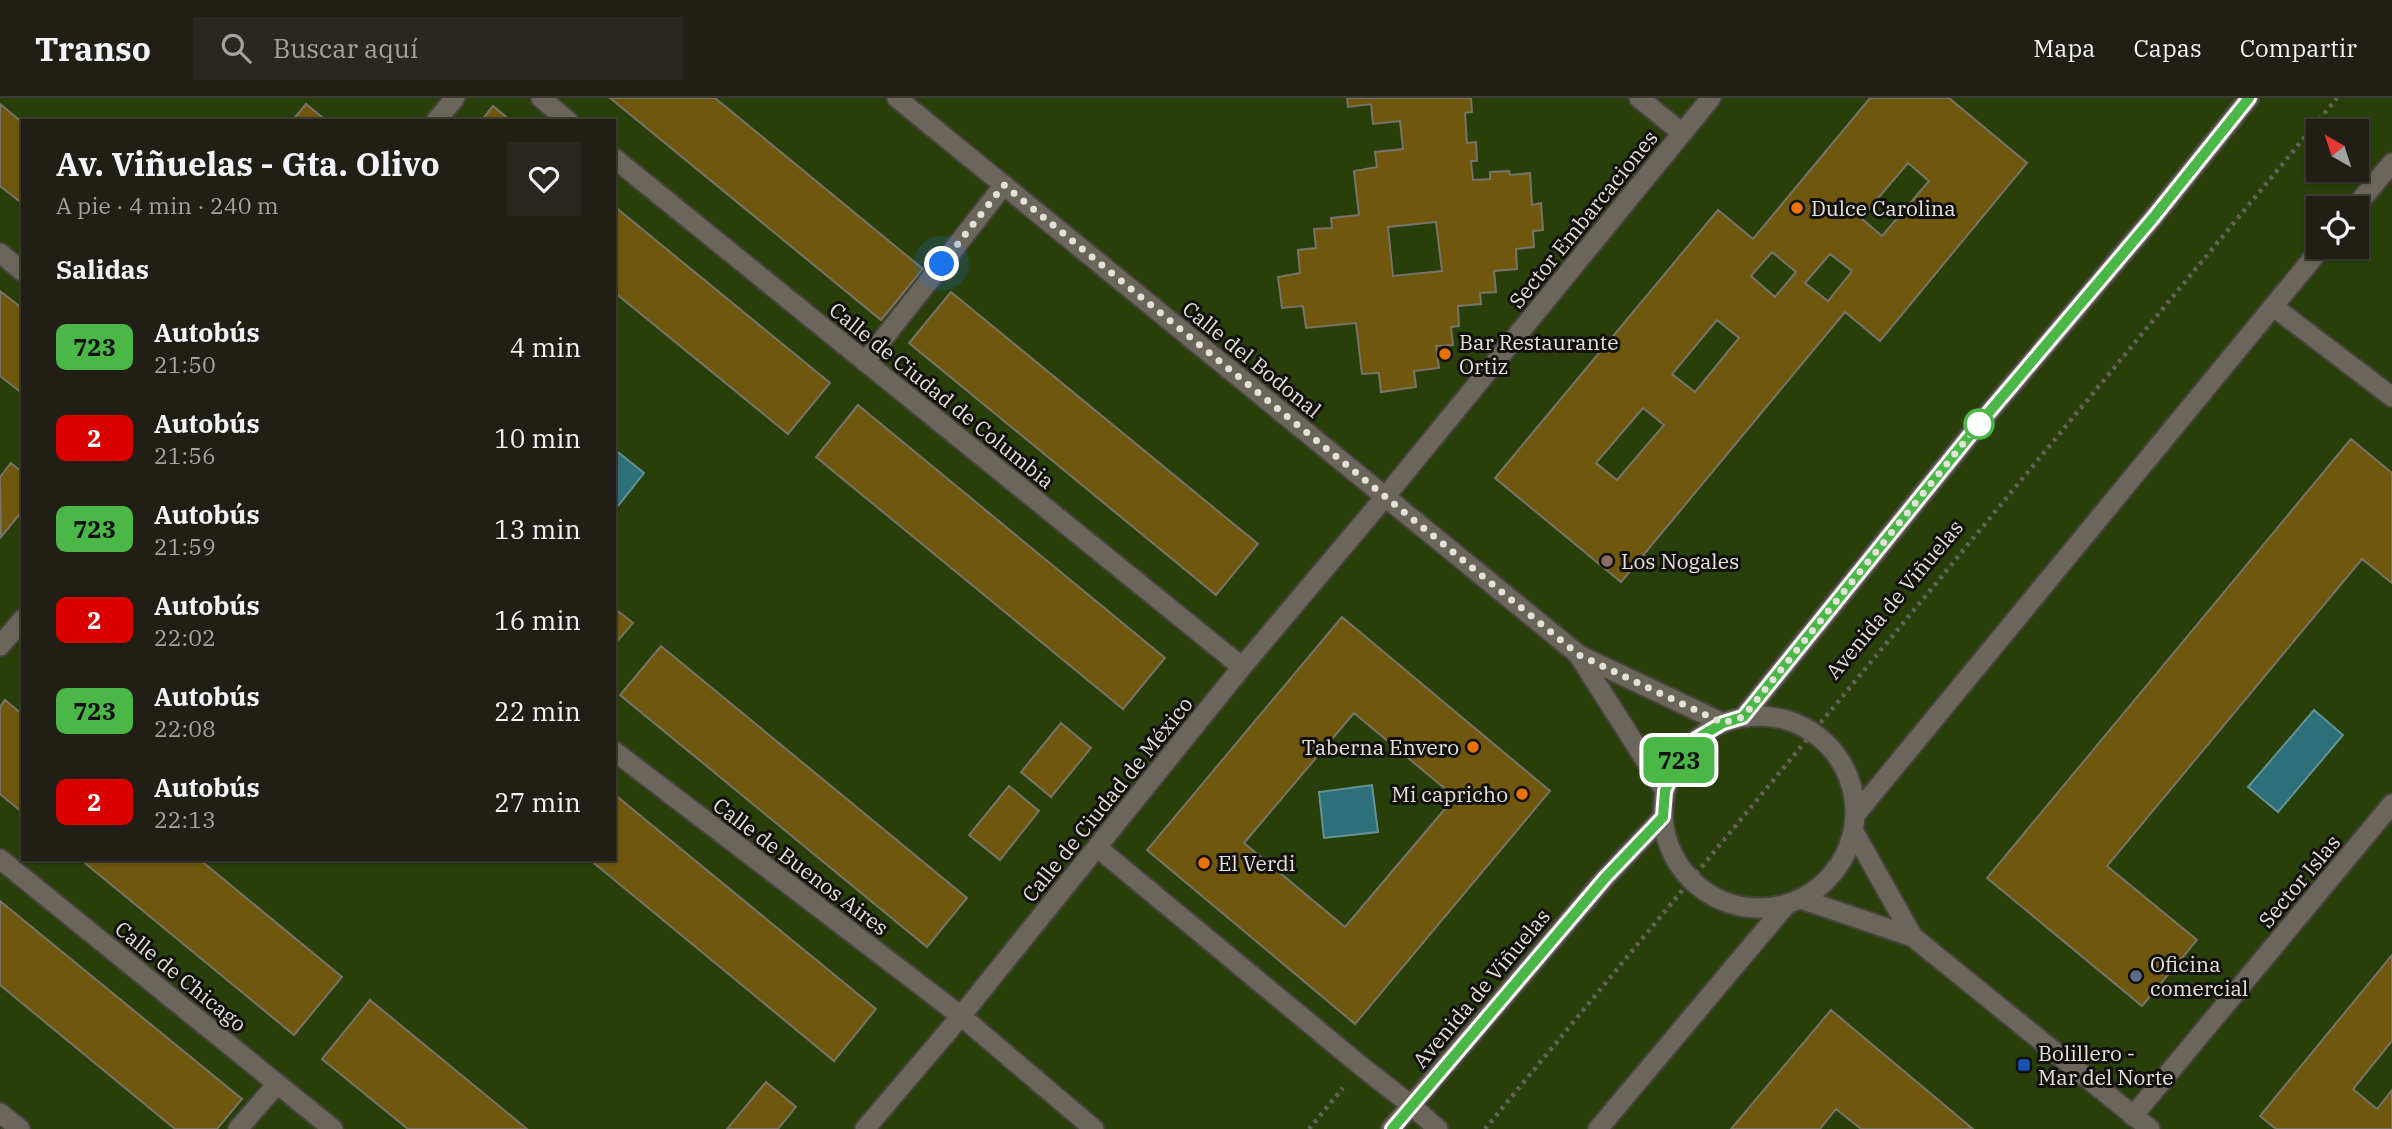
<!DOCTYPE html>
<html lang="es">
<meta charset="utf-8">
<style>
:root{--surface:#211e16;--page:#29271f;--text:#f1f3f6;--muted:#a2a2a1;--line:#3e3c35}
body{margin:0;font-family:"IBM Plex Serif",serif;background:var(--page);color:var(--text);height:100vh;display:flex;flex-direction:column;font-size:26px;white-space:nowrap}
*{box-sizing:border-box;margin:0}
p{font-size:23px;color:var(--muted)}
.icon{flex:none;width:38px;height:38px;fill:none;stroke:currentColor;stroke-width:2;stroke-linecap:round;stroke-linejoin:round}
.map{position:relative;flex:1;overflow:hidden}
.drawer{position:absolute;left:21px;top:21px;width:595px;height:742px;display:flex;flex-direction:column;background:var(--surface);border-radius:0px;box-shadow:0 2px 5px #0004,0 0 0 2px var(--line)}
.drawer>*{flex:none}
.badge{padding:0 14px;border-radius:10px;font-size:24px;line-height:46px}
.needle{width:46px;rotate:321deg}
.buttons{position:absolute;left:2306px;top:21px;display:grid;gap:14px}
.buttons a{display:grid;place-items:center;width:63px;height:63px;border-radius:0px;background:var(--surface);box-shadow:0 2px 5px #0004,0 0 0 2px var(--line);font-size:35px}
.you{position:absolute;width:35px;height:35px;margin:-18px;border:5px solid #fff;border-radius:50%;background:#1a73e8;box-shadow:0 0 0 10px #1a73e833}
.map>.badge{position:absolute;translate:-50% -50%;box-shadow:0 0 0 4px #fff}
h2{padding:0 35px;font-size:26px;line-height:63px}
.round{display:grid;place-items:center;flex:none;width:74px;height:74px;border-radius:0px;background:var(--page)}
.overview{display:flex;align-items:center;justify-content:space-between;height:119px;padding:0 35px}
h1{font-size:33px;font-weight:800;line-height:52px}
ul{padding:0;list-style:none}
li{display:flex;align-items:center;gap:21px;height:91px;padding:0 35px}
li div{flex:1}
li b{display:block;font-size:26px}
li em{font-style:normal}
li .badge{min-width:77px;font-weight:700;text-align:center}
header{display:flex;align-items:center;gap:42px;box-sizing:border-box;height:98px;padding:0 35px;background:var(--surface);border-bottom:2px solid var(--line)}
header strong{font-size:33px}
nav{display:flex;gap:38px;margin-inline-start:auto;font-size:24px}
.search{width:490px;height:63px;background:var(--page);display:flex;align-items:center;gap:18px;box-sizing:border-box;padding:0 24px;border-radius:0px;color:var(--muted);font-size:26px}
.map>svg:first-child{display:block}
.green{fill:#293f09;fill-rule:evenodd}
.water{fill:#2e707a;stroke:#649297;stroke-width:2}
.building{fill:#6f570e;stroke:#787368;stroke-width:2;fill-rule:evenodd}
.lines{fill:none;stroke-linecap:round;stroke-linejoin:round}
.pedestrian-casing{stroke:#46433a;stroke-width:23}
.minor-casing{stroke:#46433a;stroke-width:23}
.path{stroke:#646158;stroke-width:4.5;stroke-dasharray:3.5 5;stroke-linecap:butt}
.pedestrian{stroke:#6b665b;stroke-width:19}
.minor{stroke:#6b665b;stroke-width:19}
.line-casing{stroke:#fff;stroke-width:16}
.line{stroke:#4ab747;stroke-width:10}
.walk{stroke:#e3e1da;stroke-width:7;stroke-dasharray:0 12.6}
.food-dot{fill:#e8710a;stroke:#13110d;stroke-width:2.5}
.stop-dot{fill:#fff;stroke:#4ab747;stroke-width:3.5}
.education-dot{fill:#8d6e63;stroke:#13110d;stroke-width:2.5}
.service-dot{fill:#5c6f8a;stroke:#13110d;stroke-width:2.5}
.transit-dot{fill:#1a4fb4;stroke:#13110d;stroke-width:2.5}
.labels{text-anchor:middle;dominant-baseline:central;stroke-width:6;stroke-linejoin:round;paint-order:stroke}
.poi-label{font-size:21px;fill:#e3e1da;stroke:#13110d;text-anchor:start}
.street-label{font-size:21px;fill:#e3e1da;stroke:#13110d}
</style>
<header>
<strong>Transo</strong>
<div class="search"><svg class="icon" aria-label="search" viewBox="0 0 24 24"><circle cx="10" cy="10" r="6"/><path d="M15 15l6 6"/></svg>Buscar aquí</div>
<nav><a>Mapa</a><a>Capas</a><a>Compartir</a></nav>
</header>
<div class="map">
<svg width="2392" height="1031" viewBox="0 0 2392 1031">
<rect width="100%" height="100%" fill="#2c281e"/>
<path class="green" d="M0,0H2392V1031H0ZM23,23H614V761H23ZM2319,33H2357V72H2319ZM2319,110H2357V149H2319Z"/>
<path class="water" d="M614,351L644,375L614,413Z
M2314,612L2343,637L2278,714L2248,689Z
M1372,687L1378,734L1324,740L1319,694Z"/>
<path class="building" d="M610,0H715L923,171L881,222Z
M1347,0H1471L1472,14L1465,15L1467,45L1476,44L1477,63H1471L1473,82L1490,81V74L1509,73L1510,77L1530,75L1532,107L1541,105L1543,132L1533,133L1534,149L1516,151L1517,171L1494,173L1496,194L1480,195L1481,206L1458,208L1459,228L1451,229L1453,247L1436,248L1439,270L1414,273L1416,289L1381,294L1379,275L1362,276L1356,225L1306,230L1303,208L1282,210L1278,179L1300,175L1298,152L1316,150L1314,131L1332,130L1331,120L1359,117L1354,73L1377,69L1375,54L1403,51L1400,23L1373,26L1371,6L1348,9ZM1436,124L1442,173L1393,178L1388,129Z
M1870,0H1949L2027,65L1880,243L1845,214L1621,484L1495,380L1718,112L1753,141ZM1908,65L1929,83L1882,138L1861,120ZM1772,154L1796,174L1775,199L1751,178ZM1830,156L1852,173L1828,203L1805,185ZM1717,222L1739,240L1695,294L1672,276ZM1643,310L1664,327L1617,382L1596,365Z
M0,6L23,25V106L0,88Z
M306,6L327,23H292Z
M493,8L511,23H481Z
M614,108L830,285L788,336L614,194Z
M0,193L23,211V296L0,278Z
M951,194L1258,446L1216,497L909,245Z
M858,307L1165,560L1123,611L816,359Z
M2351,341L2392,375V485L2362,461L2107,768L2197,842L2142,908L1987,780Z
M11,365L23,375V412L1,439L0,379Z
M614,510L633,525L614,547Z
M1342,519L1550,693L1355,926L1147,752ZM1354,615L1455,699L1345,829L1244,745Z
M661,548L967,800L927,849L620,597Z
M5,602L23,617V715L0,696V609Z
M1061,625L1091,650L1051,699L1021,674Z
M1009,688L1039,713L1000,762L969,737Z
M614,696L876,911L834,963L589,761H614Z
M80,761H199L342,879L294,937Z
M0,803L242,1001L217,1031H175L0,887Z
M2392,857V943L2353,991L2377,1011L2392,992V1031H2276L2260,1018Z
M370,902L527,1031H408L322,961Z
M1831,912L1973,1031H1861L1836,1011L1820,1031H1731Z
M766,984L796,1009L778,1031H727Z"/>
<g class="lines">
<g class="pedestrian-casing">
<path id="pedestrian" d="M1639,0L1682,35
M2274,209L2392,299
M865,264L1004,87
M1385,399L1711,0
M1098,750L1361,968L1411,1007L1438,1031
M961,918L1094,1031
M2133,1018L2392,706
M238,1031L277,986"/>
</g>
<g class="minor-casing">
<path id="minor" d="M541,0L568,23
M897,0L1579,557L1723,625
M436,23L455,0
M614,60L1242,569
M2354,110L2392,65
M0,155L23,174
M0,548L23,521
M1579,558L1665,693
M1663 714a96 96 0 1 1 192 0a96 96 0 1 1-192 0Z
M1743,619L1979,326L2153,120L2249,0
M614,653L961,918
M1856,716L2322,149
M1854,734L1913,839
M0,761L333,1031
M1801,801L1913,839L2150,1031
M0,1015L20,1031
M865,1031L961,918L1242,569L1385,399
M1391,1031L1605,780L1663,719
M1598,1031L1786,807"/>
</g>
<path class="path" d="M1309,1031L1343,990
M1485,1031L2337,0"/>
<use href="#pedestrian" class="pedestrian"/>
<use href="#minor" class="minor"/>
</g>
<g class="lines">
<g class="line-casing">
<path id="line" d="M1392,1031L1605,780L1663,719L1665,693L1677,665L1696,641L1723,625L1743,619L1979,326L2153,120L2249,0"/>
</g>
<use href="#line" class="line"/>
<path class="walk" d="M942,166L1004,87L1579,557L1723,625L1743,619L1979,326"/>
</g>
<g class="food-dot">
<circle cx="1797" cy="110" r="7"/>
<circle cx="1445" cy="256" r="7"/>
<circle cx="1473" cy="649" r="7"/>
<circle cx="1522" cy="696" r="7"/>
<circle cx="1204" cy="765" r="7"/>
</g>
<circle class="stop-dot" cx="1979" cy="326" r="14"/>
<circle class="education-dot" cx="1607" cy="463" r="7"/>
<circle class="service-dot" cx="2136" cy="878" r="7"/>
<rect class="transit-dot" x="2017" y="960" width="14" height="14" rx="3.5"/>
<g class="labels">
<g class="poi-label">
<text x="1811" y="110">Dulce Carolina</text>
<text x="1459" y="244">Bar Restaurante<tspan x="1459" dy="24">Ortiz</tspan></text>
<text x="1621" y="463">Los Nogales</text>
<text x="1459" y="649" text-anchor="end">Taberna Envero</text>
<text x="1508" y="696" text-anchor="end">Mi capricho</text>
<text x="1218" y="765">El Verdi</text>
<text x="2150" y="866">Oficina<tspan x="2150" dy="24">comercial</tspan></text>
<text x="2038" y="955">Bolillero -<tspan x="2038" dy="24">Mar del Norte</tspan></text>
</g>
<g class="street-label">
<text transform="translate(1583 121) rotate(-51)">Sector Embarcaciones</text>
<text transform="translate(1252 261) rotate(39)">Calle del Bodonal</text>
<text transform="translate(942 297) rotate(39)">Calle de Ciudad de Columbia</text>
<text transform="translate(1894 501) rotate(-50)">Avenida de Viñuelas</text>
<text transform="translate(1107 701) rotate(-51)">Calle de Ciudad de México</text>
<text transform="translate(801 768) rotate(37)">Calle de Buenos Aires</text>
<text transform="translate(2299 783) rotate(-50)">Sector Islas</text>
<text transform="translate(181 878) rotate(39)">Calle de Chicago</text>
<text transform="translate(1481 890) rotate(-50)">Avenida de Viñuelas</text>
</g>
</g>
</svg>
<div class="buttons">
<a><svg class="needle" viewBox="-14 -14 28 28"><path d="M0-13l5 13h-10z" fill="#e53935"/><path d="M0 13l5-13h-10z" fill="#a2a2a1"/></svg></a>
<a><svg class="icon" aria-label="locate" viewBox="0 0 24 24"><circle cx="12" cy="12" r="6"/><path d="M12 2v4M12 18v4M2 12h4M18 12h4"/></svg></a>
</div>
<div class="you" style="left:942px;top:166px"></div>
<b class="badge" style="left:1679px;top:662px;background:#4ab747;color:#111">723</b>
<section class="drawer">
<div class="overview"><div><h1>Av. Viñuelas - Gta. Olivo</h1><p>A pie · 4 min · 240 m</p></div><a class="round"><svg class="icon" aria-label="heart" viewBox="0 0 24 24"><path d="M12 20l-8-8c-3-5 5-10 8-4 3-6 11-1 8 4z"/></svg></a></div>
<h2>Salidas</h2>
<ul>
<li><span class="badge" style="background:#4ab747;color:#111">723</span><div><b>Autobús</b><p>21:50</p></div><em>4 min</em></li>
<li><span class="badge" style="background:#db0000;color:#fff">2</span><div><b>Autobús</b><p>21:56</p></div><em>10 min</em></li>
<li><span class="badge" style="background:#4ab747;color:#111">723</span><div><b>Autobús</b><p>21:59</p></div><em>13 min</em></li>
<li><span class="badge" style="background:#db0000;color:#fff">2</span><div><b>Autobús</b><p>22:02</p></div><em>16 min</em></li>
<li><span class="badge" style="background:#4ab747;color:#111">723</span><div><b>Autobús</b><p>22:08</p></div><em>22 min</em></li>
<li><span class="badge" style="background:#db0000;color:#fff">2</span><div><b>Autobús</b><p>22:13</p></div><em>27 min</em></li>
</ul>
</section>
</div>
